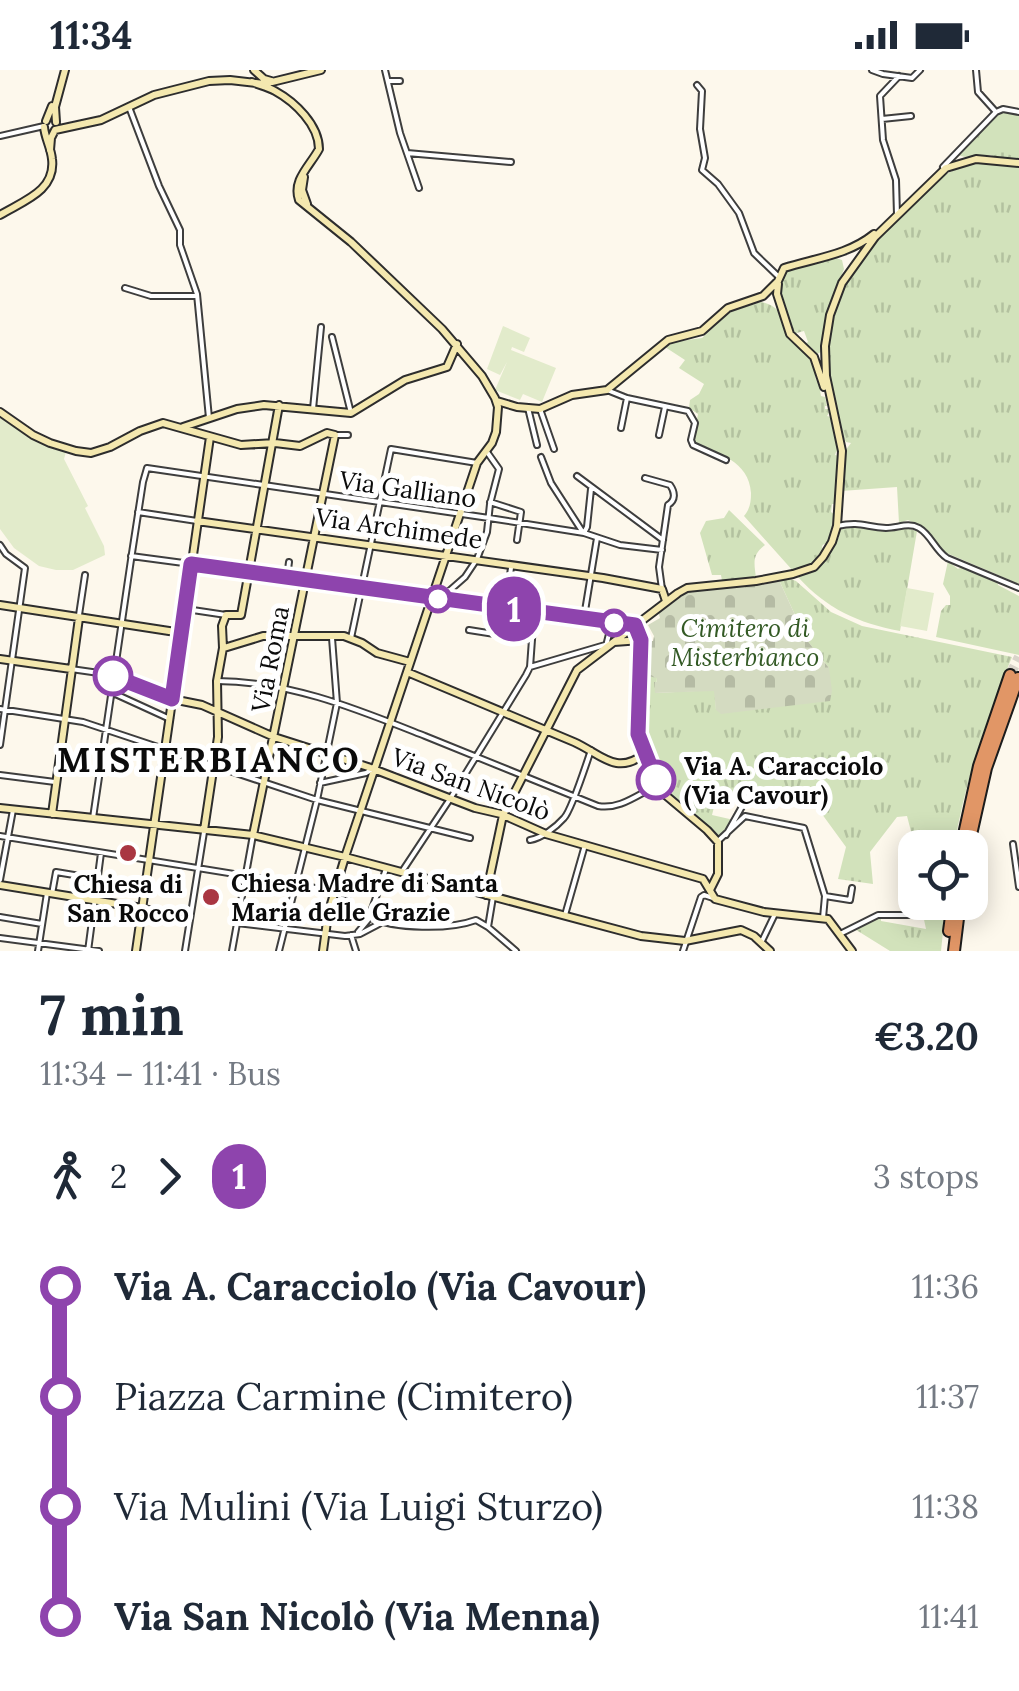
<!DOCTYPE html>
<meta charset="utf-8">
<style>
:root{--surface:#fff;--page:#f6f6f7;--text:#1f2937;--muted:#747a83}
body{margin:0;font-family:Lora,serif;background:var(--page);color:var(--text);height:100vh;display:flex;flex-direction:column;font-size:38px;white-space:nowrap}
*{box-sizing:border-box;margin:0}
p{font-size:32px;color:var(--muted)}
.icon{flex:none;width:55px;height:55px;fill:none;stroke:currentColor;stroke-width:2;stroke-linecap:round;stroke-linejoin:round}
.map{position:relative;height:881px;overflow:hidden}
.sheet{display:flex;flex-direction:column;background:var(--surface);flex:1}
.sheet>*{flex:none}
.badge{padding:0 20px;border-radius:32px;font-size:35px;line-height:65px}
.controls{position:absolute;left:898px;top:760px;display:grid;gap:20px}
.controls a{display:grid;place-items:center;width:90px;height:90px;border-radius:20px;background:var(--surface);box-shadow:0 5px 25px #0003;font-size:50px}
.map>.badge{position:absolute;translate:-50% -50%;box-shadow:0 0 0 5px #fff}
.legs{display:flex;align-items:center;gap:15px;height:110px;padding:0 40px;font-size:32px}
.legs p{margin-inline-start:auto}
.overview{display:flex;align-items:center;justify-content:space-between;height:170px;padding:0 40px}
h1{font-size:55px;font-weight:700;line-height:75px}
ul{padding:0 40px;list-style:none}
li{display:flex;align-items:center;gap:35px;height:110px;font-size:38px}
li i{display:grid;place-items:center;width:15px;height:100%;margin:0 12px;background:currentColor}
li i::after{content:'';width:25px;height:25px;margin:-12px;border:8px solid;border-radius:50%;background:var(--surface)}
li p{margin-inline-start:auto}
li:first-child i{background:linear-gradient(#0000 50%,currentColor 0)}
li:last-child i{background:linear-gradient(currentColor 50%,#0000 0)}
.status{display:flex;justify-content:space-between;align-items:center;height:70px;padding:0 50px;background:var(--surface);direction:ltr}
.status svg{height:28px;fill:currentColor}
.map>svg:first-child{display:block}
.grass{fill:url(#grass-tufts)}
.cemetery{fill:url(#cemetery-stones)}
.pitch{fill:#e2ebcb}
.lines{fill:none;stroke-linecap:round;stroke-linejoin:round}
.highway-tunnel{stroke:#d9d4ca;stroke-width:10;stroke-dasharray:10 5;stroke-linecap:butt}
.street-casing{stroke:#3e3e3e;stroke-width:8}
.secondary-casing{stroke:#2d2d2d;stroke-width:10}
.highway-casing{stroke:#1c1c1c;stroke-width:14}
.street{stroke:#fff;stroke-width:4}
.secondary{stroke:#f4e8af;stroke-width:6}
.highway{stroke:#e19666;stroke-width:10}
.line-1-casing{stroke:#fff;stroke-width:22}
.line-1{stroke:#8e44ad;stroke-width:15}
.stop-1-dot{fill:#fff;stroke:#8e44ad;stroke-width:5}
.poi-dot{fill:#a93642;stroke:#fff;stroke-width:4}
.labels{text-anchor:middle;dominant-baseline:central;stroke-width:10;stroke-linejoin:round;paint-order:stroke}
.street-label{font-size:25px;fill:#0b0b0b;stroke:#fff}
.park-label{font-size:25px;font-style:italic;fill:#335a25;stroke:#fff}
.stop-label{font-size:25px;font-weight:bold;fill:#0b0b0b;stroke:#fff;text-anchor:start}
.poi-label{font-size:25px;font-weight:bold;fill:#0b0b0b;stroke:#fff;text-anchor:start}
.district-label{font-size:35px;font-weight:bold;letter-spacing:2.5px;fill:#0b0b0b;stroke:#fff}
</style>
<div class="status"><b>11:34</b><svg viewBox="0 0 49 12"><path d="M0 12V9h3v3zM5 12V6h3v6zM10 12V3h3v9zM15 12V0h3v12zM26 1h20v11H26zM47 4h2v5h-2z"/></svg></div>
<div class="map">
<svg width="1019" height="881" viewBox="0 0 1019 881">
<defs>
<pattern id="grass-tufts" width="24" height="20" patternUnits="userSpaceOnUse" patternTransform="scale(2.5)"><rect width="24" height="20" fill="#d2e2bb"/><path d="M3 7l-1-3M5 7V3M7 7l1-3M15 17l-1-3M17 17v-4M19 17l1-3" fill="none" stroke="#b3c19f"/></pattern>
<pattern id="cemetery-stones" width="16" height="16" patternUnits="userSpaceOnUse" patternTransform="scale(2.5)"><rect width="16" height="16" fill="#d4dbc1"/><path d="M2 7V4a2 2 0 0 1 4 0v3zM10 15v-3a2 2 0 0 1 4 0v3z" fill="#b5bba4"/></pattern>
</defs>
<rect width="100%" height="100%" fill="#fdf8ec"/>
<path class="grass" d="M1004,41L1019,44V514L944,482L925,458L908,450L899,453L897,417L841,421L845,381L851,373L846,372L843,367C829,317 820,270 842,220C848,206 859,193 867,180H870L871,175L915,131L921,130L922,124C944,104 963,90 994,93V87L991,85L965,87L957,85L997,44Z
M833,187L842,190L844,199L827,242L821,282L815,285L813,280L811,281L803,275L808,272L804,261L793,264L778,218L786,200Z
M761,232C776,234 787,247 784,261L787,262L786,265H788C800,282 810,282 817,303L815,304L816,310L821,313L822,318L820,320L821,326L825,327L827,336H825V339H828L829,343L827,346L831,347L839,376V381L836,382L835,385L840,386L835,434H832L831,442L835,445L828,475L824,474L822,476L823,482L814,493L794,502L744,446C750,439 751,432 751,423C749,391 718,383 693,372L698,344L689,338L690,330L699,324L704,314L679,298L685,290L665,277L673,272L702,268L731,241Z
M729,440L765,475C752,485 754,492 756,508L722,511L721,505H712L700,463L706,451L724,448Z
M855,455L886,461L906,458L917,461L900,561C858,553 827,539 798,507C818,496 827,494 836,469L839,468V460Z
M948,491L958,499L962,497L990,508L991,511H997L998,515L1019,526V585L936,567L941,541L946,535H950V526L943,514Z
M788,508L796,511L831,542L862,556L1012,587C986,650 965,711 954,777H915L907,746L897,747L870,782L873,814L838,809L846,777L811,729L751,724L740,733H715L712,745L734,750L718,768L699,749L693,740L664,720L659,709L642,668L643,605L657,607L656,623L715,620L716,640L829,598L806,569L779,510Z
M932,833H946L941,881H890L853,858L881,846V851L926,859L923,845L932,846Z"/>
<path class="cemetery" d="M779,510L806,569L829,598L832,621L830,631L721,644L716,640L714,621L655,623L654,612H657V608L643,605L644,571H653L654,566L648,555L660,548L658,541L686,522L762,513L764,515Z"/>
<path class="pitch" d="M503,256L530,268L524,282L512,277L511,280L556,298L542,332L523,324L520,330L495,320L507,292L500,305L487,299Z
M0,346L35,369L66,382L64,389L88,436L85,438L104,476L105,485L73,500H56L39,496L14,478L0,459Z
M907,518L934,523L927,561L900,556Z"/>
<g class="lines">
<path class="highway-tunnel" d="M1010,605L1019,587"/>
<g class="street-casing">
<path id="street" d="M385,0L400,63L419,118
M872,0L883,4L912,8L920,0
M976,0L978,22L996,42
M389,11H400
M697,15L702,21L700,59L705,88L702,100L718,114L739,143L754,183L780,208
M129,37L159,116L180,160V175L197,224L209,348
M882,49L911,46
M0,66L44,56
M407,83L511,92
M943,97L996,42L1003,39L1019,42
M897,145L896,110L883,70L880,26L899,6
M125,218L151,226H196
M332,267L351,343
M607,320L627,328L688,341L695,353L691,370L693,375L726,390
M528,338L537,375
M313,339L321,257
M540,339L554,379
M621,358L627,328
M335,365H348
M659,365L665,337
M541,387L551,413L582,461
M577,406L663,470
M645,408L670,415C675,422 676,430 668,435L659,497L662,519
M490,432L521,442L517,470
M138,442L197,451
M837,456C861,451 865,457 886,458C898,458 908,452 919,458C931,465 935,480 947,488L1019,518
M584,463L587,457L591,419
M0,475L6,484L25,498L0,675
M131,486L191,494
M287,507L289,492
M432,536L465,507L477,489L487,462L490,434L499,399L487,382
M505,537L511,498
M186,539L226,545
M79,545L85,505
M584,547L597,468
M469,560L532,570
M351,568L391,379L477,393
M606,576L612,552
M530,597L605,575
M71,599L113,605L171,629
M217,611C290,611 359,640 425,666C483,689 540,713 598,736C620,740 638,724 658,715
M111,622L170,649
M0,639L83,652L317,730L470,768
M0,705L55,712
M320,713L366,703L373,699
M93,748L132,483L143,412L147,398L489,448L584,463L620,475L662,480
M726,765L748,726
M0,766L296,814L348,825
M530,770C542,768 556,757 564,748C571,741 587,692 591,680
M718,771L745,746L804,758L825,826L823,848
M1013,774L1019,817
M403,800L450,729L526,605L530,597L534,542
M0,810L13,740
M52,824L56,802L98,809
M825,826L850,830L852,818
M142,838L190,845
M565,845L585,775
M0,847L42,854
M369,847C395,859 449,860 476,850L488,857L516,881
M237,853L345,866L360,864L379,854
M488,857L493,827
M358,862L368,850L386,799
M840,864L878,845H908
M351,865L356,881
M0,868L99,881
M762,871L775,844
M38,881L47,823
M88,881L101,783
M185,881L204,762
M232,881L253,765
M279,881L317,730L337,633L332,568
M683,881L701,827L704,825L713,828"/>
</g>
<g class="secondary-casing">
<path id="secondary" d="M254,0L264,9L271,11
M252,12C259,15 268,17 275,21C295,32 319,55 319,79C310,96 292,110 299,130L351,172L442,259L482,306L495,328L498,337L496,362L492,373L477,393L345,787L328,844L323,881
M272,12L321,0
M46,51L52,36
M56,52L55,37L65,0
M50,80L51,68L55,60L101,50L154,25L209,11L230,10L264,14L271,12
M304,107L302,120L307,134
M0,145C23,131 56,121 52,89C51,78 45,68 44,57
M778,214L777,224L790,264L814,287L824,317
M497,331L517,337L540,339L572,325L607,320L668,270L702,261L728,238L763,226L778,211L784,198C816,188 848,185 874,164
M0,342L33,365L50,373L76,381L91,383L110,377L140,361L163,353L241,375L275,373L300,376L327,363L335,365L253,765
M183,357L237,339L264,335L351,343L405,310L447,297L457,274
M197,451L603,508L662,519L666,531
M191,494L634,555
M0,535L182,563
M635,555L641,570L639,670L663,723L707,760L718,772V804L710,820
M614,572L641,570
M224,578L263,566H344L362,573L377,583L410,592
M0,589L71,599
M407,602L574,672C601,684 616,706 644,684
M172,629L202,635L274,667L368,697L475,738L501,744L546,764L703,809L715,829L764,842L828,849L852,881
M0,738L253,765L345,787L641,866L685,871L741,860L754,866L770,881
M52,744L79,548
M204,760L218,667L217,611L223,578L222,556L226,545H241L279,335
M0,815L142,838
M486,825L503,745L577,600L678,523L687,518L756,511L793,504L814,497L823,487L832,472L837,456L842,381L826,306L825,276L830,245L842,213L875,167L946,98L976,89L1019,93
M136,881L210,367"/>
</g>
<g class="highway-casing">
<path id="highway" d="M961,778L979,696L1010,605
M968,778L986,698L1018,608
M949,861L953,832
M954,881L960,832"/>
</g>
<use href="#street" class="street"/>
<use href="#secondary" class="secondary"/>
<use href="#highway" class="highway"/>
</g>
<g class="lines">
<g class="line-1-casing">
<path id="line-1" d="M113,606L172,629L191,494L635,555L641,570L638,664L656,710"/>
</g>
<use href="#line-1" class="line-1"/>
</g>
<g class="stop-1-dot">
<circle cx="438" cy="529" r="12"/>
<circle cx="614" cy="553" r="12"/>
<circle cx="113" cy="606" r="18"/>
<circle cx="656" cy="710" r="18"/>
</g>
<g class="poi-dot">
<circle cx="128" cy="783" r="10"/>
<circle cx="211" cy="827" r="10"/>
</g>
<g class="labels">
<g class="street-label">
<text transform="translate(408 419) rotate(8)">Via Galliano</text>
<text transform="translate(399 458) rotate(8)">Via Archimede</text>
<text transform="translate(270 589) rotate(-79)">Via Roma</text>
<text transform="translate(471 714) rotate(20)">Via San Nicolò</text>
</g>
<g class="park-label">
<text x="745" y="558">Cimitero di<tspan x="745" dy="29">Misterbianco</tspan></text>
</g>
<g class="stop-label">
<text x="684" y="696">Via A. Caracciolo<tspan x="684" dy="29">(Via Cavour)</tspan></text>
</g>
<g class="poi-label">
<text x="231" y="813">Chiesa Madre di Santa<tspan x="231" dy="29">Maria delle Grazie</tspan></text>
<text x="128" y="814" text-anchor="middle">Chiesa di<tspan x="128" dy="29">San Rocco</tspan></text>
</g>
<g class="district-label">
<text x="209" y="689">MISTERBIANCO</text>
</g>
</g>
</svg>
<div class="controls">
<a><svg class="icon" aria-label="locate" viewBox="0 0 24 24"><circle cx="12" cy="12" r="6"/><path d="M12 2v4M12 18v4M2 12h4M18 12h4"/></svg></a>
</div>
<b class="badge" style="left:514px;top:539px;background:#8e44ad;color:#fff">1</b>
</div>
<section class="sheet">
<div class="overview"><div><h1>7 min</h1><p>11:34 – 11:41 · Bus</p></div><b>€3.20</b></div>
<div class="legs"><svg class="icon" aria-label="walk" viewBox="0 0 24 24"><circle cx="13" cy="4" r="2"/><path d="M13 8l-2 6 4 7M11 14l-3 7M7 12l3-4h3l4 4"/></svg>2<svg class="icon" aria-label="forward" viewBox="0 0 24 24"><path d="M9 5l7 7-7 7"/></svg><b class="badge" style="background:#8e44ad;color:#fff">1</b><p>3 stops</p></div>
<ul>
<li><i style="color:#8e44ad"></i><b>Via A. Caracciolo (Via Cavour)</b><p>11:36</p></li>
<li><i style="color:#8e44ad"></i><span>Piazza Carmine (Cimitero)</span><p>11:37</p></li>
<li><i style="color:#8e44ad"></i><span>Via Mulini (Via Luigi Sturzo)</span><p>11:38</p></li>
<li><i style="color:#8e44ad"></i><b>Via San Nicolò (Via Menna)</b><p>11:41</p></li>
</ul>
</section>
